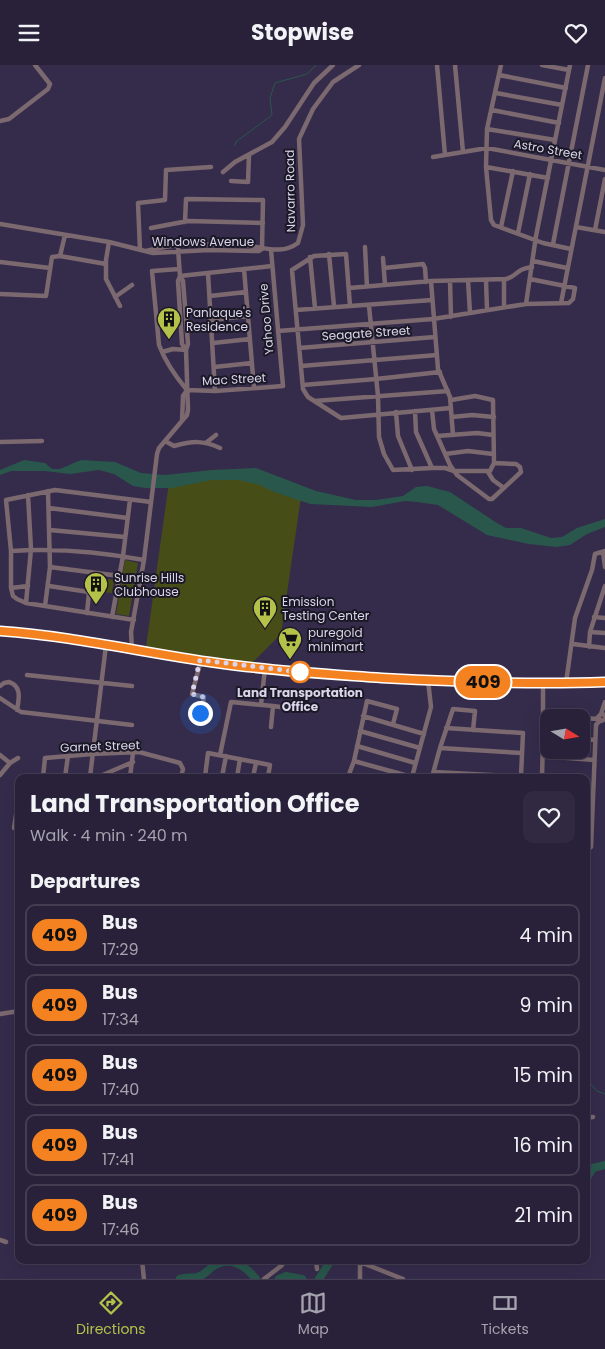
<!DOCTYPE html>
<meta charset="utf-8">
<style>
:root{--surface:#282139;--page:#302941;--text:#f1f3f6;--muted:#a5a3ae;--line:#443e53;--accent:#b4c24a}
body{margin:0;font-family:Poppins,sans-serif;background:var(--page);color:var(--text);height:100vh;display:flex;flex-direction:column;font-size:19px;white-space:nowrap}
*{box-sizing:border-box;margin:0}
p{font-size:16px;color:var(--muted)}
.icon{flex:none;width:28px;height:28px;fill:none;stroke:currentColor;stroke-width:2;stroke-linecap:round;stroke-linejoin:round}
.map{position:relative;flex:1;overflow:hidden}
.sheet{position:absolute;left:15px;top:709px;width:575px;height:490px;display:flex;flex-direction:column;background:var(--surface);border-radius:10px;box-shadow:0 5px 20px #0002,0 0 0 1px var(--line)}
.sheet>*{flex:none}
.badge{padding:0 10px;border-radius:16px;font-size:18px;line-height:32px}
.needle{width:32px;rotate:101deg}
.buttons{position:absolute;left:540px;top:644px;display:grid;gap:10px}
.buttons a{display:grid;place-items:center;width:50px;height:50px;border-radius:10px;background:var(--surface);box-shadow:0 5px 20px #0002,0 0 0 1px var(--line);font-size:25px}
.you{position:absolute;width:25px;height:25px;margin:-12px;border:4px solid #fff;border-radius:50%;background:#1a73e8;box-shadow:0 0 0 8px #1a73e833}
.map>.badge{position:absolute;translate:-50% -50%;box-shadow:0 0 0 2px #fff}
h2{padding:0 15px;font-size:19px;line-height:45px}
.round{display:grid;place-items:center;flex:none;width:52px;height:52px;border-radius:10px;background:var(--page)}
.headline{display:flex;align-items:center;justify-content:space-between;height:85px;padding:0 15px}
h1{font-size:24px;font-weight:700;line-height:38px}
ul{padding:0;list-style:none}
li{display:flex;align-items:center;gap:15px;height:62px;margin:0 10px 8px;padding:0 5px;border:2px solid var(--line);border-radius:10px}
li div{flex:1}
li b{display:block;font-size:19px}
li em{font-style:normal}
li .badge{min-width:55px;font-weight:700;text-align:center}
header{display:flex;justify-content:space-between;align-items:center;height:65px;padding:0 15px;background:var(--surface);font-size:22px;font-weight:700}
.dock{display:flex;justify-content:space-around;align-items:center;height:70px;border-top:1px solid var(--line);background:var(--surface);font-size:14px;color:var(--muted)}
.dock a{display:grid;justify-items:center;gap:2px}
.dock .current{color:var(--accent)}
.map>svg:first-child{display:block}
.green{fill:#474d17}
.water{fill:#29574c}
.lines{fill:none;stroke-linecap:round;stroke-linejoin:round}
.stream{stroke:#29574c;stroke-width:1}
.river{stroke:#29574c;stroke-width:8}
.minor{stroke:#7b696f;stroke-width:4.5}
.major{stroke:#c39dab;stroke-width:5.5}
.line-casing{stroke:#fff;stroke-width:11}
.line{stroke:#f58220;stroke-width:8}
.walk{stroke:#dad5ea;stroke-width:5;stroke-dasharray:0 9}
.stop-dot{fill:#fff;stroke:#f58220;stroke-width:2.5}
.labels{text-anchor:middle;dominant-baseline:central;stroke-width:4;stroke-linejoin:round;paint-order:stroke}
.street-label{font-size:12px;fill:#dad5ea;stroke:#1b1826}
.poi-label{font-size:12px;fill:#dad5ea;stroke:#1b1826;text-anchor:start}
.stop-label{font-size:12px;font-weight:bold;fill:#dad5ea;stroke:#1b1826}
</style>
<header><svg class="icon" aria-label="menu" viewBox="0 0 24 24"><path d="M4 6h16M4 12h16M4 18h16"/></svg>Stopwise<svg class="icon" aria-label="heart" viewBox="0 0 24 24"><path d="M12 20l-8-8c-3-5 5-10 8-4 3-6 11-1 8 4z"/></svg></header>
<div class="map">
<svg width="605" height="1214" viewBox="0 0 605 1214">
<rect width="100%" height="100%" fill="#352c4c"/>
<path class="green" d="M244,408L302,425L281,569L252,598L146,582L169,417Z
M125,495L138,498L129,551L116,549Z
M94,512L114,515L112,528L92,526Z"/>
<path class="water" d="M24,395L45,398L52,404H60L81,395L115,397L141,408L165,410L212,405L256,403L316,426L356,435H376L403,431L416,422L427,421L450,427L497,458L506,463H521L551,473L562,472L577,463L605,454V462L587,469L570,480L556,482L529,479L487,470L438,440L417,437L405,436L372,442L310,439L274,427L260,420L239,415H211L172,423H145L133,421L114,409L99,405L70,409L45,406H11L0,410V405Z"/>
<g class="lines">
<path class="stream" d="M234,81L237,76L272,50L270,33L275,18L307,9L316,0
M586,1014L597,1026L605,1029"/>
<path class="river" d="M586,1114L593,1103L605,1100
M180,1214C187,1211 193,1214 200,1211C205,1209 208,1205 212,1202C229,1190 245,1200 256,1214
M279,1214L286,1211L302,1214
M319,1214L331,1195"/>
<path class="minor" d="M437,0L445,90
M455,0L463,87
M501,0L487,64L486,102L491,155L494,160L543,178L571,184
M542,0L569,5
M499,10L566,23
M496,28L562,40
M492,45L559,58
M0,56L9,54L48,24L50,19L35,0
M487,64L555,75
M433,92L487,83L605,105
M486,102L548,113
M223,107L235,97L272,77L285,62L314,18L333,0
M231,116L248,117L249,90
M185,157L186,134L263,135L262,184
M0,159L109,177L153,188L209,185L259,186L262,184
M501,162L513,106
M576,162L605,167
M151,163L188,156L263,158
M595,165L605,114
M518,168L530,109
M65,170L60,191L106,199
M109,177L106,195V214L120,241
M553,179L588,0
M365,182L367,222
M178,183L180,211L178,216L182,279L186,285
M140,185L138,138L165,135L166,105L211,102
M146,186C176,177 211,179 242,180C262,181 280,191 298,178L303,160L299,74L313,44L333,17L359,0
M329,189L334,241
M310,192L315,243
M383,193L385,220
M533,196L567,203
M0,197L50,203
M384,203L423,199L425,203L426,217
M179,204L152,206L159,280C165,296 176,312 187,325
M244,204L254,323
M208,208L215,326
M180,211L272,201
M504,214V242
M468,215L470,248
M486,215L487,245
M431,216L438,304L450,332L453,370
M450,216L451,252
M349,223L431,216L506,214C518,211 515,204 532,202
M0,229L46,231L52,192L60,191
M210,231L246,227
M115,232L132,220
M561,238L605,13
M526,239L536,171L570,0
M350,241L346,189L314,191L292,205L303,324L308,332L341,353L451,343
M369,241L378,331L379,372L384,389L393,405L432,403H445L454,406H490L494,398L493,335L475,331L451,335
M296,245L432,235
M211,255L248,251
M278,266L433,254L526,239L569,238L573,234L575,223L530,214
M213,278L250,274
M299,283L435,272
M162,287L173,284L186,285
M301,301L437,290
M214,302L252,298
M303,320L376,314L440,307
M187,325L215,326L283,321L271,185
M314,336L448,326
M432,345L434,364L450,400L457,410L489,434H492L521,407L520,402L516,399L494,398
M415,346L416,367L432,403
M396,347L398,371L412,405
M452,352L472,350L494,352
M182,356L183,331L187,325
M437,371L477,368L493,370
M165,376L174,381C192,376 203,375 220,383
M0,377L42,376
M207,377L216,370
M445,389L468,386L493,389
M488,407L493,415L504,423
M49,443L128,453
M50,465L125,472
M11,486C55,483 101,487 144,495
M603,487L605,502
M50,502L120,511
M49,521L89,527
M11,523L28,521
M26,538L31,484L28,430
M45,541L50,502L48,426
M87,548L91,507
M112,552L123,491L130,435
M594,552L605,553
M134,555L26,538L17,534L13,531L11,523V486L6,435L55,425L151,437
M590,567L605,568
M573,579L605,583
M589,582L590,567L605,521
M132,584L131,567L144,495L157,389L159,383L187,350L188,345L186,285L188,279L183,216L180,211
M201,595L192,629L204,632L201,649
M27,610L132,621
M566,618L575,553L592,505L595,489L605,486
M0,621L4,618L9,617C22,621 19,634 17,645
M0,633L21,647L132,660
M261,640L265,603
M273,641L288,643
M601,649L605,637
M605,650L601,649L598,652L601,656L605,654
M363,651L424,669
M543,651L567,652
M581,653L599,654
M543,661V619
M446,663L523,668L521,711
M360,666L420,683
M581,674L595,675
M357,681L415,698
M440,683L522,688
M0,690L10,698
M220,690L231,637L273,641L271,662
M543,691L594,695
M354,696L412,712L431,642L428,615
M434,707L531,712
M0,710L10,698L18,693
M349,710L358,712
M43,712L45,693L92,689L139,687L180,698L183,704L181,712
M65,712L68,691
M90,712L106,580
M98,712L133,697
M130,712L133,688
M205,712L208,688L270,700L268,712
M222,712L226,691
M237,712L240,694
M253,712L256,698
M285,712V711L293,712
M348,712L354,696L367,636L397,644L393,659
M432,712L440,683L453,644L475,646L473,665
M542,712L543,673L545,671H549
M19,731L14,763L19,764
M586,785L591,782L596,660L600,655
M0,949L19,946
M586,1037L587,1030
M586,1053L593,1052
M0,1175L6,1177
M142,1195L144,1214
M316,1195L317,1204
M355,1195L403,1214
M264,1214L281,1201L286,1195
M360,1214V1198"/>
<path class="major" d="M0,566C73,571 144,588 217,598C273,606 330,610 386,613C459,617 532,620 605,617"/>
</g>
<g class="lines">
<g class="line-casing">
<path id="line" d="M0,566C73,571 144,588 217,598C271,606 327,609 382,613C456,617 531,620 605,617"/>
</g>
<use href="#line" class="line"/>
<path class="walk" d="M200,648L204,632L192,629L200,595L300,607"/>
</g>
<defs>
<g id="building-pin" transform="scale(1.25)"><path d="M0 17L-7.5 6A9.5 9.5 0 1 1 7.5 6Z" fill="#b4c24a" stroke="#1b1826"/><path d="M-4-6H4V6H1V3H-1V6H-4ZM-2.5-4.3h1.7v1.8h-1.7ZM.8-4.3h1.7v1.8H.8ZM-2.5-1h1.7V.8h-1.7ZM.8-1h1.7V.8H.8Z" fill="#111"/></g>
<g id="supermarket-pin" transform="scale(1.25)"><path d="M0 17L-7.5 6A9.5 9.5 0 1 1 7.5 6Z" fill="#b4c24a" stroke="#1b1826"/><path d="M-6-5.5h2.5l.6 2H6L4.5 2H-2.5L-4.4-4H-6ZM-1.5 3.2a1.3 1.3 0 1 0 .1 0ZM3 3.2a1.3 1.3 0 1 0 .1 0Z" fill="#111"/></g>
</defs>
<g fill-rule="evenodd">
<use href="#building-pin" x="169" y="254"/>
<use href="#building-pin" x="96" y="519"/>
<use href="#building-pin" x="265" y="543"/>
<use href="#supermarket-pin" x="290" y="574"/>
</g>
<circle class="stop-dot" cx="300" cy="607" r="10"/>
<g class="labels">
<g class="street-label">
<text transform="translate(548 84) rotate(10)">Astro Street</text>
<text transform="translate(290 126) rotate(-91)">Navarro Road</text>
<text x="203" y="176">Windows Avenue</text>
<text transform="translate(266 254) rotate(-95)">Yahoo Drive</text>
<text transform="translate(366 268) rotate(-4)">Seagate Street</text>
<text transform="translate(234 314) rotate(-3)">Mac Street</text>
<text transform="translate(100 681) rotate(-2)">Garnet Street</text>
</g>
<g class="poi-label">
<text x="186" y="247">Panlaque's<tspan x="186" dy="14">Residence</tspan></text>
<text x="114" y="512">Sunrise Hills<tspan x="114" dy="14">Clubhouse</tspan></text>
<text x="282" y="536">Emission<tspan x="282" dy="14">Testing Center</tspan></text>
<text x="308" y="567">puregold<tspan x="308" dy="14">minimart</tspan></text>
</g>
<g class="stop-label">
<text x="300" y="627">Land Transportation<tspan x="300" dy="14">Office</tspan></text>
</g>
</g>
</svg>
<div class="buttons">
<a><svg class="needle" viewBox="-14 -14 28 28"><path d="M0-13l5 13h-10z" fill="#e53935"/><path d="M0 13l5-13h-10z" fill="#a5a3ae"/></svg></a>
</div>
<div class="you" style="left:200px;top:648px"></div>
<b class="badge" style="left:483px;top:617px;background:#f58220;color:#111">409</b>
<section class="sheet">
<div class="headline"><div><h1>Land Transportation Office</h1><p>Walk · 4 min · 240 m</p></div><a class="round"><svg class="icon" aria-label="heart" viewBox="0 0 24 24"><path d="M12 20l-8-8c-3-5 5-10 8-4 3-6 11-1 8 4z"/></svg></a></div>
<h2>Departures</h2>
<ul>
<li><span class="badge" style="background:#f58220;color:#111">409</span><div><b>Bus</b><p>17:29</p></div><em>4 min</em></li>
<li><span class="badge" style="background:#f58220;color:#111">409</span><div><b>Bus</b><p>17:34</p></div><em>9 min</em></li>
<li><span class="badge" style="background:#f58220;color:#111">409</span><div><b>Bus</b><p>17:40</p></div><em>15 min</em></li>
<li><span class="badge" style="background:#f58220;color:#111">409</span><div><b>Bus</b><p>17:41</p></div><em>16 min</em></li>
<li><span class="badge" style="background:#f58220;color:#111">409</span><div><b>Bus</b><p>17:46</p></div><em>21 min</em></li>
</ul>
</section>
</div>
<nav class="dock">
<a class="current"><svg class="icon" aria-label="directions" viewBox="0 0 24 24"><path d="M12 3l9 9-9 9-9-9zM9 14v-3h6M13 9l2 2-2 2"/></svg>Directions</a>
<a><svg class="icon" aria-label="map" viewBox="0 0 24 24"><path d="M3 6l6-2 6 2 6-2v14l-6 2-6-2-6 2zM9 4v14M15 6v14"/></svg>Map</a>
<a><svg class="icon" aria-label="tickets" viewBox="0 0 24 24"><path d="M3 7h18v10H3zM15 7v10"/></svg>Tickets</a>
</nav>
